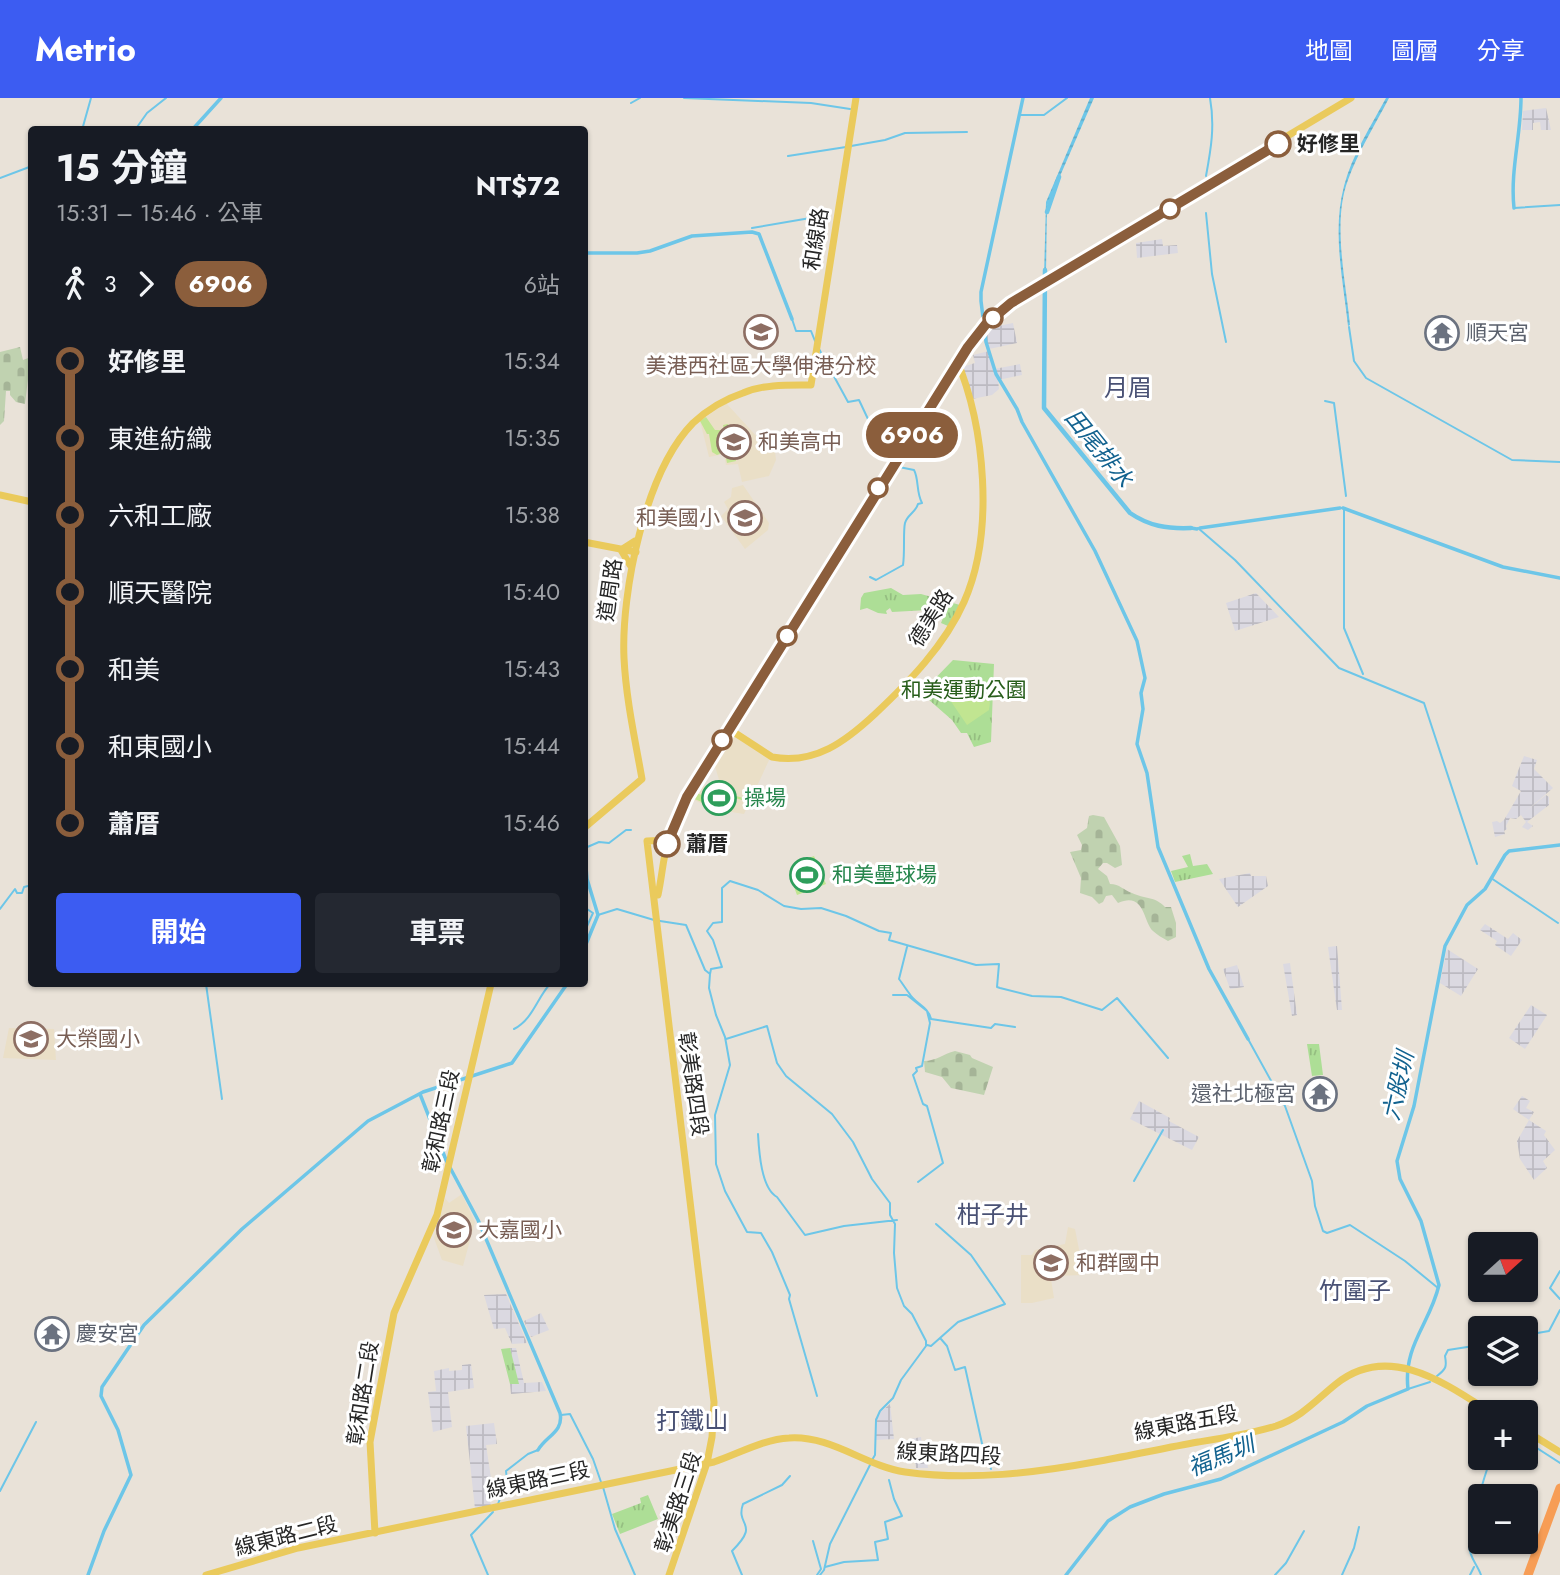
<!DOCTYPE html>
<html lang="zh-TW">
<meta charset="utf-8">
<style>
:root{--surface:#171b24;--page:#242831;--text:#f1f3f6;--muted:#9ea1a6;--accent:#3c5cf2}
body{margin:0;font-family:Jost,"Noto Sans TC",sans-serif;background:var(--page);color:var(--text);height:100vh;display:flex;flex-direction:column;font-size:26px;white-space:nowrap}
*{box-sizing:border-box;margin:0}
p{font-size:23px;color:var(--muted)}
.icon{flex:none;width:38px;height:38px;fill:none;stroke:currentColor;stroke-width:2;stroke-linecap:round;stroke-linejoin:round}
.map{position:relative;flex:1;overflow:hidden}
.panel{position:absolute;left:28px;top:28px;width:560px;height:861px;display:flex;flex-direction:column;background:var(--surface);border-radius:7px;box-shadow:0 2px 5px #0004}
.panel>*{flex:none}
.badge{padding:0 14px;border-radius:23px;font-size:24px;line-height:46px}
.needle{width:46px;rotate:69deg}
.buttons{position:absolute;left:1468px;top:1134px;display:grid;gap:14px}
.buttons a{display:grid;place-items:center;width:70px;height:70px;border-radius:7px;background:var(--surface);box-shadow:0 2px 5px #0004;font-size:35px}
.map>.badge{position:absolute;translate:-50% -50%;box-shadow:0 0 0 4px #fff}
.legs{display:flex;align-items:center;gap:10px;height:77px;padding:0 28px;font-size:23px}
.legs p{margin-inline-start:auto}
.overview{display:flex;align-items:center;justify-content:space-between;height:119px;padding:0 28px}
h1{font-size:38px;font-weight:700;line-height:52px}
.action{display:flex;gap:14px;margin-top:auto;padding:14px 28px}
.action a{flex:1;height:80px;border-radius:7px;background:var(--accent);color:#fff;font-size:28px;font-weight:700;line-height:80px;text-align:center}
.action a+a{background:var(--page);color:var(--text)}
ul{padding:0 28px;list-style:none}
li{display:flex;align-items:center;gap:24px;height:77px;font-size:26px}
li i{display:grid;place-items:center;width:10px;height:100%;margin:0 9px;background:currentColor}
li i::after{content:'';width:18px;height:18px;margin:-9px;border:5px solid;border-radius:50%;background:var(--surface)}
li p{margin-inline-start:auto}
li:first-child i{background:linear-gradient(#0000 50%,currentColor 0)}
li:last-child i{background:linear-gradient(currentColor 50%,#0000 0)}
header{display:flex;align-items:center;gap:42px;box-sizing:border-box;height:98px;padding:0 35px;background:var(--accent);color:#fff}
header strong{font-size:33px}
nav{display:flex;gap:38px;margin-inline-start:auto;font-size:24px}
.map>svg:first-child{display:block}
.industrial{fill:url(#industrial-grid)}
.education{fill:#eadfc7}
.grass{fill:url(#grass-tufts)}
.cemetery{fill:url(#cemetery-stones)}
.pitch{fill:#c1e591}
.water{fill:url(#water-rules)}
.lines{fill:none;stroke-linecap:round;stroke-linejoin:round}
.stream{stroke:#6dc6e8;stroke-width:2}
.canal{stroke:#6dc6e8;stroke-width:3.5}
.river{stroke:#6dc6e8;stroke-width:4.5}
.major{stroke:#eaca5c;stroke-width:7}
.highway{stroke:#f79d55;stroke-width:9}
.line-1-casing{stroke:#fff;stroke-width:16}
.line-1{stroke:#8b5e3c;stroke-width:10}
.stop-1-dot{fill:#fff;stroke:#8b5e3c;stroke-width:3.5}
.labels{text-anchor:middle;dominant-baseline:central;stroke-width:6;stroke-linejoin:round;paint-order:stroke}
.stop-label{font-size:21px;font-weight:bold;fill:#262626;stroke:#fff;text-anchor:start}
.street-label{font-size:21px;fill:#262626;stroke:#fff}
.worship-label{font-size:21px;fill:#5b616d;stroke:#fff;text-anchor:start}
.education-label{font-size:21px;fill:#785e54;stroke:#fff;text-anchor:start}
.park-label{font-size:21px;fill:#285e1b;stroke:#fff}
.leisure-label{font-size:21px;fill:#27864d;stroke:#fff;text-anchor:start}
.water-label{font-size:23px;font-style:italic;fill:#12628f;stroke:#fff}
.quarter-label{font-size:24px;fill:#495174;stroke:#fff}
</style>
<header>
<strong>Metrio</strong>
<nav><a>地圖</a><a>圖層</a><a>分享</a></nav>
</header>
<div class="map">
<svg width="1560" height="1477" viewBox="0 0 1560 1477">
<defs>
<pattern id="industrial-grid" width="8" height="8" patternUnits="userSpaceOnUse" patternTransform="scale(1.75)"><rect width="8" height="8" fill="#dbd9e1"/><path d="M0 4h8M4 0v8" fill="none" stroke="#bcbac1"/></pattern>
<pattern id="grass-tufts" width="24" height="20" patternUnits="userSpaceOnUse" patternTransform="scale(1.75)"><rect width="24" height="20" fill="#adde96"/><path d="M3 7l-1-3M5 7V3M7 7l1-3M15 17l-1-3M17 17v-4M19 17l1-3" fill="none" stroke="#95be81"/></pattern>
<pattern id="cemetery-stones" width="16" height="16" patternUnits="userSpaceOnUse" patternTransform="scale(1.75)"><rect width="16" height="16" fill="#c0d2b0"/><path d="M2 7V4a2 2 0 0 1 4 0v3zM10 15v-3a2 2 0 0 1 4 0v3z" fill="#a5b497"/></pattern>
<pattern id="water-rules" width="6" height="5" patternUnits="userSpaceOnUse" patternTransform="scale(1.75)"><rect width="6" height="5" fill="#6dc6e8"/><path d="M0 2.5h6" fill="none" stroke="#5eaac7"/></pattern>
</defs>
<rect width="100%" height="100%" fill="#e9e2d8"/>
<path class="industrial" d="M1546,10L1551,32H1541L1540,24L1533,25V32H1522L1523,13Z
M1162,141L1163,148L1177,147L1178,155L1137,160L1136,145Z
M1013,225L1017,245L989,251L984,231Z
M989,253L994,271L1020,266L1022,277L998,282L999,291L992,297L972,301L962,269L975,265L973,257Z
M1256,495L1279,519L1235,533L1226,505Z
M1524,658L1537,662L1534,671L1553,690L1525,714L1546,697L1549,699V707L1527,724L1533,728L1528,732L1522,729L1526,724L1521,717L1516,721L1510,720L1506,728L1507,731L1504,733L1505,736L1495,739L1492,724L1497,723L1500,725L1504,722L1521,693L1512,688Z
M1250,775L1251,778H1266L1268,788L1238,809L1219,781Z
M1485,826L1508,841L1513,835L1522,842L1511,858L1495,847L1497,843L1480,832Z
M1337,848L1342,912H1337L1328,849Z
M1447,851L1478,871L1461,898L1440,885Z
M1290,865L1297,917L1292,918L1283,866Z
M1237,867L1244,889L1230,891L1223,871Z
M1531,907L1547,917L1525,951L1509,940Z
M1522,998L1530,1003L1526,1010L1534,1014L1529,1022L1546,1033L1544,1037L1555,1052L1543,1063L1547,1070L1534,1082L1520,1061L1517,1043L1529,1022L1513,1011Z
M1139,1003L1170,1020L1169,1023L1199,1039L1192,1052L1130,1021Z
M506,1196L527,1245L512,1246L505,1230L494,1231L484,1197Z
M541,1215L549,1232L531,1239L524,1223Z
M510,1250H516L524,1285L542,1284L546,1293L511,1296L510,1286H518Z
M471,1266L474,1290L448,1294L452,1329L433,1334L428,1294L436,1293L434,1273L449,1270V1273L462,1272V1267Z
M890,1306L894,1341L876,1342L875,1322L877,1317Z
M494,1325L497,1346L486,1347L491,1380L486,1381L491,1408L475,1411L466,1328Z
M921,1339L923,1355H926L928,1370H916L911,1341Z"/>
<path class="education" d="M726,305L768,351L775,353L776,362L769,378L742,384L738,366L726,367L724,356L709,359L700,323Z
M743,387L769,425L768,432L745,451L721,418L728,411L724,404L731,399L732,390Z
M731,636L770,660L744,716L713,711L690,700L696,689L720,685L713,662Z
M9,930L54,931L56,962L3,960Z
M462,1096L475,1124L463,1168L442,1162L434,1140L445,1100L449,1105Z
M1068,1129L1075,1131L1084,1177L1056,1178L1051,1181L1054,1200L1032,1205H1021V1157H1032L1035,1152L1065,1146Z"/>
<path class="grass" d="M891,490L903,497L921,496L960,507L948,528L941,525L943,520L928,512L892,514L890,510L886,513L887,516L878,515L867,510L860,512L861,500L864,495Z
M953,562L994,566L991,644L974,649L967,635H961L952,622L921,595Z
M1190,756L1193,768L1207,766L1213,776L1175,784L1171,773L1188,769L1182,758Z
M1307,946H1319L1323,977L1312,978Z
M510,1250L519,1286H510L501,1251Z
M648,1397L658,1421L620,1436L612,1416L641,1405L640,1400Z"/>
<path class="cemetery" d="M20,249L23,262L31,259V279L28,281L25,306L16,304L10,297V293H6L4,323L0,327V254Z
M1093,717L1104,719L1120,748L1122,767L1115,770L1107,765H1103L1098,771L1107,778L1110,786C1120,786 1123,792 1132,795C1144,801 1155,798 1165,809H1171L1176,825V839L1168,843C1163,840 1157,837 1153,833C1143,824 1145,793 1118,805L1112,797L1106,798L1103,804L1099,806L1092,799L1080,795L1081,780L1070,754L1081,752L1082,747L1077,737L1087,730L1089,718Z
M955,953L970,957L972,960L993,969L984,997L951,990L942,979L925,974L924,963C936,963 943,956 955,953Z"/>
<path class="pitch" d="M706,319L715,332H724L723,327L728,326L731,340L725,342L727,350L733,349L736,363L727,365L725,354L717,357L712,354L709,336H707L700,323Z
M738,406L747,408L761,429L753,434L746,433L734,414Z
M967,592L980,594L990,604L989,612L967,627L950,602Z
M706,689L743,700L742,702L735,700L733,708L727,711L708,705L704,701L702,704L692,700L694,694L704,698Z
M814,758L826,786L797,797C788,774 792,766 814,758Z"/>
<path class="water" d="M1090,0H1094L1047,108L1046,176L1044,178L1046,104Z
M1386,0H1389C1375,27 1358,54 1348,82C1332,124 1346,184 1350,227L1348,228C1343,182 1332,133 1344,88C1352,57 1371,28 1386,0Z"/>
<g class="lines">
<path class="stream" d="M684,0L811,5L850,11
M631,5L640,0
M1019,17H1044L1067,0
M82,32L91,0
M135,32L147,15L166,0
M851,48L885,42L905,35L967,34
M788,58L846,49
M1206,78C1211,51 1215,28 1210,0
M0,80L32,68
M1514,110L1560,107
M1206,115L1212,176L1226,244
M752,130L822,118
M792,221L796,233H811L815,243
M1349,229L1354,263L1366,280L1512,362L1560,364
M819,251L848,304L859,302L884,355L891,358L899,369L914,372C919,381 916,394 922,405L918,406C916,414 907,417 905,425C903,433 905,455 903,467L876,482L870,479
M1325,303L1334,305L1346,398
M1344,411V530L1363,576
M1198,430L1235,462L1339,570L1424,605L1477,766
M585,750L599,744L609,745L626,732H631
M1491,780L1558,825
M584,809L593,815L584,835
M0,811L15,791L17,795H22L24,789L32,787
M598,817L617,811L654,822
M660,823L686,827L705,872L710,876L709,890L716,917L725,939L730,967L715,1017L716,1066L725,1093L747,1134L761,1135L772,1154L790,1197L789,1201L817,1298
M907,849L899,881C903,886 905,890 909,895C915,906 928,908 931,921L991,930L995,926L1015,929
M710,876L711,871L722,869L713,842L707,833L713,825L722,824V790L730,783L758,792L784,808L801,811L821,810L846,818L879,833L891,835L889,842L976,867L999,866L997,889L1000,890L1032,898L1061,899L1102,912L1117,900L1168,960
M206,886L222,1001
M893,897H907L927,913L930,925L922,968L916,970L917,973L913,977L923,1006L927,1008L943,1065L918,1084
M514,931C533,921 537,900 550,886
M726,941L767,928L777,965L786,978L832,1016L853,1044L872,1081L890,1105V1117L895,1126L894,1155L897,1190L904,1208L912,1216L926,1243V1248L901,1282L893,1300L880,1313L876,1322L875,1357L872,1362
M1248,941L1285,1008L1312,1083L1315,1108L1323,1133L1327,1135L1350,1127L1405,1163L1438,1190
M758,1036C759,1053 761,1090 777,1099L805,1137L844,1128L897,1122
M1134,1083L1163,1032
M1560,1173L1550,1190L1560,1201
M1526,1237L1549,1233L1560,1212
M941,1241L947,1248L955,1272L965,1269L983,1350L991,1371
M927,1247L931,1248L958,1224L1005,1206L971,1157L936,1126
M1437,1278C1446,1271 1447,1269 1445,1258L1448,1252L1480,1247
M1408,1291L1430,1284
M561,1317L570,1316L593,1361L601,1384
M1526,1343L1560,1365
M603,1389L615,1431L635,1477
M0,1393L36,1324
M498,1406L507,1382L506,1373L528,1356L538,1352
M813,1443L821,1471L817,1477
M825,1469L844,1464L878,1462L875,1444L888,1441L885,1424L902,1418L894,1401L889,1382
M488,1477L471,1437L493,1414
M742,1477L732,1453C761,1424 735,1429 743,1406L782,1387L790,1378
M820,1477L824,1472L830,1446L870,1367
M1275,1477L1286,1465L1304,1433
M1342,1477L1354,1450L1359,1429
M1470,1477L1474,1469
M1481,1477C1477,1466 1469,1459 1469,1447C1468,1432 1485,1376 1491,1360"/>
<path class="canal" d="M1023,0L981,194V203L986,244L996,276L1017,311L1022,324L1095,453L1137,543L1145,580L1141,595L1143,611L1137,646L1147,675L1158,749L1209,871L1248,941
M192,32L221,0
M1514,110C1510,73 1521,37 1521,0
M584,155H637L650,153L692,138L752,134L759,136L792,221
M1343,410L1503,469L1560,480
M1191,430L1197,431
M1200,430L1340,410
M584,748L587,781L598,817L584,851
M420,996L446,1062L478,1122L560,1315C564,1334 546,1338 538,1352
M88,1477L104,1433L131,1377L118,1332L101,1298L102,1289L144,1227L242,1131L368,1023L423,994L512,965L567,886
M1066,1477L1108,1423L1130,1409L1164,1396L1221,1381L1343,1324L1367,1308L1408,1291C1403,1247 1430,1226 1439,1187L1421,1123L1400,1081L1397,1063L1414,1008L1445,848L1467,807L1485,791L1505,757L1509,753L1560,747"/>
<path class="river" d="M1047,114L1059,79
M1045,172L1044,310L1130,415C1149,428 1167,431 1191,430"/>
<path class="major" d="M0,397L32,404
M584,444L636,454
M630,467L621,452L635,443
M584,730L642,681C635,641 626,601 624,560C621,494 645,374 693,325C707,312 725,301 743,295C764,286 788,287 811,287L856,0
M669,742L647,743L714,1304L712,1339L707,1365L669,1477
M658,797C662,779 663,760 668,743C681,702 707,667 729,631L772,659C815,667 846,643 875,616C909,584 945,547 964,504C995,434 985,329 956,260L978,229L1013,202L1351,0
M1526,1333L1560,1354
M375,1435L370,1344L394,1215L437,1117L491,886
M206,1477L298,1450L714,1364C738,1356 764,1341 789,1340C831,1337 865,1368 905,1374C970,1383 1035,1375 1100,1363C1133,1357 1165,1350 1198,1344C1224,1340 1251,1336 1276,1328C1302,1319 1316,1302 1336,1286C1388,1244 1445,1285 1490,1314"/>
<path class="highway" d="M1528,1477L1560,1390"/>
</g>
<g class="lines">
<g class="line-1-casing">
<path id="line-1" d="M667,746L687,699L968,249L986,226L1011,205L1278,46"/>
</g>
<use href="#line-1" class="line-1"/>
</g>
<defs>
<g id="university-ring" transform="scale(1.75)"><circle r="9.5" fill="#fff" stroke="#8d6e63" stroke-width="1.5"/><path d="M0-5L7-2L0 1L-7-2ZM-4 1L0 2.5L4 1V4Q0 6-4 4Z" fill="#8d6e63"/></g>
<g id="temple-ring" transform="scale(1.75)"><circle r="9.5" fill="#fff" stroke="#6b7280" stroke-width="1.5"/><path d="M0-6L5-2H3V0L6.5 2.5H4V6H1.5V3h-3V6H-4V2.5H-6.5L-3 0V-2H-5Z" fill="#6b7280"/></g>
<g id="school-ring" transform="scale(1.75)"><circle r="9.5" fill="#fff" stroke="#8d6e63" stroke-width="1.5"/><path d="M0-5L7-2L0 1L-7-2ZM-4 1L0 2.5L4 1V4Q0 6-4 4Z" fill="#8d6e63"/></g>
<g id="stadium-ring" transform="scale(1.75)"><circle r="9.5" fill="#fff" stroke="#2e9e5b" stroke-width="1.5"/><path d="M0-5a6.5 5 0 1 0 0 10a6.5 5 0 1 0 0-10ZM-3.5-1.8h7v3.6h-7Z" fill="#2e9e5b"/></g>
</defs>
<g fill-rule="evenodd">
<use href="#university-ring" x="761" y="234"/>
<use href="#temple-ring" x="1442" y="235"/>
<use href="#school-ring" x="734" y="344"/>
<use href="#school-ring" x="745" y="420"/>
<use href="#stadium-ring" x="719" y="700"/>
<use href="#stadium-ring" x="807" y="777"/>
<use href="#school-ring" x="31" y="941"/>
<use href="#temple-ring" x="1320" y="996"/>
<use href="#school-ring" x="454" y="1132"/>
<use href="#school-ring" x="1051" y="1165"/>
<use href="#temple-ring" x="52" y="1236"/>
</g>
<g class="stop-1-dot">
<circle cx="1278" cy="46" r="12"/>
<circle cx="1170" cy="111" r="9"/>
<circle cx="993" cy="220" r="9"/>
<circle cx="878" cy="390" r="9"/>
<circle cx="787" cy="538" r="9"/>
<circle cx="722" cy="642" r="9"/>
<circle cx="667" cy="746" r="12"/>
</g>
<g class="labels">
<g class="stop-label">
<text x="1297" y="46">好修里</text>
<text x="686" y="746">蕭厝</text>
</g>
<g class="street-label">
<text transform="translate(816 141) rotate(-81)">和線路</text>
<text transform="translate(610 492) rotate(-82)">道周路</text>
<text transform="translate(931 520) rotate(-58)">德美路</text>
<text transform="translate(693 986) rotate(82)">彰美路四段</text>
<text transform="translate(441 1023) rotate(-78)">彰和路三段</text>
<text transform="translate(363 1295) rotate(-81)">彰和路二段</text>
<text transform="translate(1186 1325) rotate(-11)">線東路五段</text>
<text transform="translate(949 1356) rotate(3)">線東路四段</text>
<text transform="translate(538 1382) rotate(-12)">線東路三段</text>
<text transform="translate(678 1404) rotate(-72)">彰美路三段</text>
<text transform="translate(286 1438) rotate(-14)">線東路二段</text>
</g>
<g class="worship-label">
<text x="1466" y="235">順天宮</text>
<text x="1296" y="996" text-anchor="end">還社北極宮</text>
<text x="76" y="1236">慶安宮</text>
</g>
<g class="education-label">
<text x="761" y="268" text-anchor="middle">美港西社區大學伸港分校</text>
<text x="758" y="344">和美高中</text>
<text x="720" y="420" text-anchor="end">和美國小</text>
<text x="56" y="941">大榮國小</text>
<text x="478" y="1132">大嘉國小</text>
<text x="1076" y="1165">和群國中</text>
</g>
<g class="park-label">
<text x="964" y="592">和美運動公園</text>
</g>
<g class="leisure-label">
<text x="744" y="700">操場</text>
<text x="832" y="777">和美壘球場</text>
</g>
<g class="water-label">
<text transform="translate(1099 350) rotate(51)">田尾排水</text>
<text transform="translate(1398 988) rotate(-77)">六股圳</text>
<text transform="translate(1221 1358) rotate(-22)">福馬圳</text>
</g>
<g class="quarter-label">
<text x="1128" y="289">月眉</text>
<text x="993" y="1116">柑子井</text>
<text x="1355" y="1192">竹圍子</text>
<text x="692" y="1322">打鐵山</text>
</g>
</g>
</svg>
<div class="buttons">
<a><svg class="needle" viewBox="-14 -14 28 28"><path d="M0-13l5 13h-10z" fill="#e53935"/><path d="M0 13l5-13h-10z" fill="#9ea1a6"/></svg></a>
<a><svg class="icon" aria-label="layers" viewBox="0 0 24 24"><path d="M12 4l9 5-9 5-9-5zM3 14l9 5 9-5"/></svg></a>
<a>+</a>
<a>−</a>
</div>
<b class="badge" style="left:912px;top:337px;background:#8b5e3c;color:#fff">6906</b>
<section class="panel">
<div class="overview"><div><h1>15 分鐘</h1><p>15:31 – 15:46 · 公車</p></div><b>NT$72</b></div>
<div class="legs"><svg class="icon" aria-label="walk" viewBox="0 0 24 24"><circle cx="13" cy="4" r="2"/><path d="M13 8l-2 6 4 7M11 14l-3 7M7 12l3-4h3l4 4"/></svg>3<svg class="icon" aria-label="forward" viewBox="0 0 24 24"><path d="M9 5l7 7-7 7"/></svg><b class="badge" style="background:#8b5e3c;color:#fff">6906</b><p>6站</p></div>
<ul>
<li><i style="color:#8b5e3c"></i><b>好修里</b><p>15:34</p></li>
<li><i style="color:#8b5e3c"></i><span>東進紡織</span><p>15:35</p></li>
<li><i style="color:#8b5e3c"></i><span>六和工廠</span><p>15:38</p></li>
<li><i style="color:#8b5e3c"></i><span>順天醫院</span><p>15:40</p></li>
<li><i style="color:#8b5e3c"></i><span>和美</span><p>15:43</p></li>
<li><i style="color:#8b5e3c"></i><span>和東國小</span><p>15:44</p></li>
<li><i style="color:#8b5e3c"></i><b>蕭厝</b><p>15:46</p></li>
</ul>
<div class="action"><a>開始</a><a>車票</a></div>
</section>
</div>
